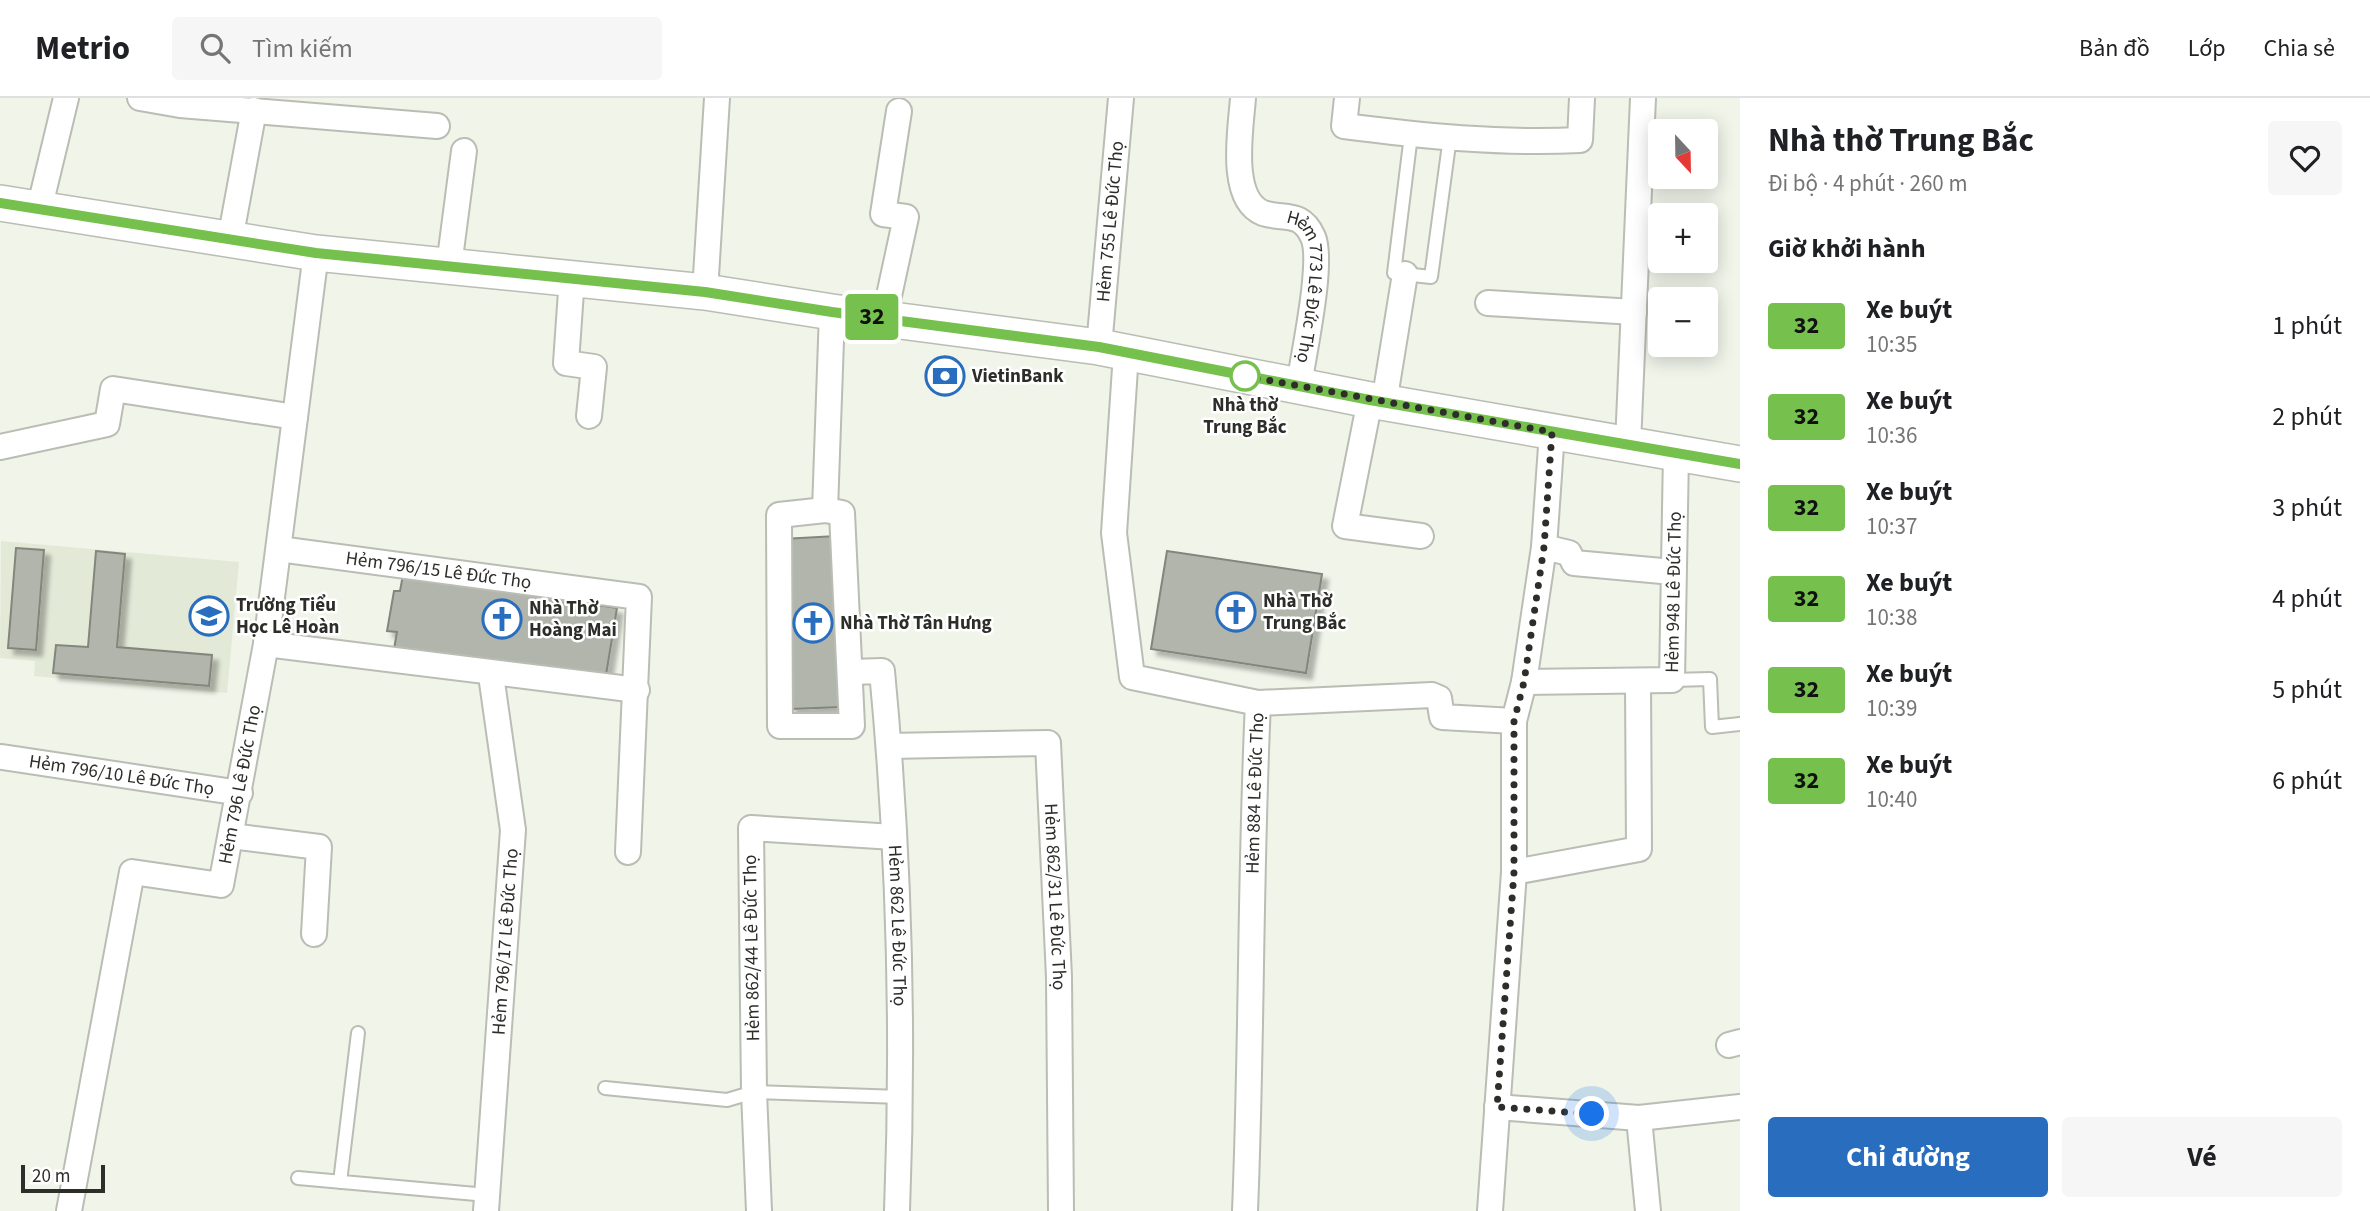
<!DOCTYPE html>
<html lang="vi">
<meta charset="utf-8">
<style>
:root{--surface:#fff;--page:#f6f6f6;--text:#202124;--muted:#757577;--line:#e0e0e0;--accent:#286dbe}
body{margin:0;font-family:"Source Sans 3",sans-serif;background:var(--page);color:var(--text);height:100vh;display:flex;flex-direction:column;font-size:26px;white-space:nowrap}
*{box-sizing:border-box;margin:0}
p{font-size:23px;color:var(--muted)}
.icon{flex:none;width:38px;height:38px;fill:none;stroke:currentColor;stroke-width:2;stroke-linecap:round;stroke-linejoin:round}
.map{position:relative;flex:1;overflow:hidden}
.side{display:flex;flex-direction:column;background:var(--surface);width:630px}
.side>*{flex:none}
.badge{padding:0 14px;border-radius:5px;font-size:24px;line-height:46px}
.needle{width:46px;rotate:158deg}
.fabs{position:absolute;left:1648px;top:21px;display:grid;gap:14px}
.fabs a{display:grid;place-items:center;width:70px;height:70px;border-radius:7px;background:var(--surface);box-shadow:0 4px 18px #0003;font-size:35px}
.scale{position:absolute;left:21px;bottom:18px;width:84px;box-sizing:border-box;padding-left:7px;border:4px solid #2d2e2a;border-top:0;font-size:19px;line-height:24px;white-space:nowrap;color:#2d2e2a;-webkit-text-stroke:5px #fff;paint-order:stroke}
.you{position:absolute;width:35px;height:35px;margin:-18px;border:5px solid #fff;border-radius:50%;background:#1a73e8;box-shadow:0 0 0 10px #1a73e833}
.map>.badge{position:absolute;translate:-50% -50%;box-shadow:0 0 0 4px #fff}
h2{padding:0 28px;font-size:26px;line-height:63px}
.round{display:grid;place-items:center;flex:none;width:74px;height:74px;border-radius:7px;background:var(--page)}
.headline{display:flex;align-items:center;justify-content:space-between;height:119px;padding:0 28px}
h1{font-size:33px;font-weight:700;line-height:52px}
.cta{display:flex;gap:14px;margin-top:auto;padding:14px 28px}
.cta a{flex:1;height:80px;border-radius:7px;background:var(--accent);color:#fff;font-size:28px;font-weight:700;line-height:80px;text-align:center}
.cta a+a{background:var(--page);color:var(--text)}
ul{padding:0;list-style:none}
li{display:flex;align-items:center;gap:21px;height:91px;padding:0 28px}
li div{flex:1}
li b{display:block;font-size:26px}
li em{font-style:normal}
li .badge{min-width:77px;font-weight:700;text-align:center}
header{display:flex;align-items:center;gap:42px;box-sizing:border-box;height:98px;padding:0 35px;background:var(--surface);border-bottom:2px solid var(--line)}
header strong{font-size:33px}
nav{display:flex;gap:38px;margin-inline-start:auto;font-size:24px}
.search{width:490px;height:63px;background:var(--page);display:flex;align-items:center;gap:18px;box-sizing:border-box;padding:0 24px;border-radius:7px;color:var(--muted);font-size:26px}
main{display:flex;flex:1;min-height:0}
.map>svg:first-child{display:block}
.built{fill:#e2e9d7}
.building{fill:#b1b5ab;stroke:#82867c;stroke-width:2;filter:url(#shadow)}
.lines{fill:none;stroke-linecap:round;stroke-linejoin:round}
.service-casing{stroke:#b9bdb3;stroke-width:16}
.minor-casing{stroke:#b9bdb3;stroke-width:28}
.secondary-casing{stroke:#b9bdb3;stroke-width:38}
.service{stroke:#fff;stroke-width:12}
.minor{stroke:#fff;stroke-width:24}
.secondary{stroke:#fff;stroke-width:35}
.line-casing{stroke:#fff;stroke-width:16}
.line{stroke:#76c04d;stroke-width:10}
.walk{stroke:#2d2e2a;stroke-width:7;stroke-dasharray:0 12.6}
.stop-dot{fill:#fff;stroke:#76c04d;stroke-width:3.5}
.labels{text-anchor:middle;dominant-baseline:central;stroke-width:5;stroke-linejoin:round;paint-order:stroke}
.street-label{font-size:19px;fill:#2d2e2a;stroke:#fff}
.poi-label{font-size:19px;font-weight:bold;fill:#2d2e2a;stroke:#fff;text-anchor:start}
.stop-label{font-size:19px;font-weight:bold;fill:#2d2e2a;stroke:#fff}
</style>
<header>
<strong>Metrio</strong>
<div class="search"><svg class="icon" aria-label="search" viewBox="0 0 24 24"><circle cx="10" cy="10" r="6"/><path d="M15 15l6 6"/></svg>Tìm kiếm</div>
<nav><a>Bản đồ</a><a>Lớp</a><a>Chia sẻ</a></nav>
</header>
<main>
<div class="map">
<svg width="1740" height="1113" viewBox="0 0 1740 1113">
<defs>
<filter id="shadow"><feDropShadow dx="6" dy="6" stdDeviation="2" flood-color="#0004"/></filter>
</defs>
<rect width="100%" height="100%" fill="#f0f4e9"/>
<path class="built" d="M1,443L239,464L227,595L34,578L35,563L0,560Z"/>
<path class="building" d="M836,438L842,609L790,611L783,441Z
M16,450L44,452L36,552L8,550Z
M96,453L125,456L117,549L212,557L209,588L53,575L56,547L88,549Z
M1167,453L1322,476L1306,575L1151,551Z
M403,477L617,510L605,583L394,551L397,534L387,533L394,493H400Z"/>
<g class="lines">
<g class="service-casing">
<path id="service" d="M1411,37L1394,175L1431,179L1450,39
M1672,582L1710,581L1712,629L1740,626
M605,990L727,1002L754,994L901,999
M298,1080L487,1097
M340,1084L358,935"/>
</g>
<g class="minor-casing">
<g id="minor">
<path d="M140,0L180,7L437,28"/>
<path id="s1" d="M1243,0C1241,29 1228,101 1263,115C1284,122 1301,112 1313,139C1324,164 1303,258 1299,288"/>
<path d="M1347,0L1344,28C1422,38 1501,46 1580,42L1582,0"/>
<path d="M39,112L66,0"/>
<path d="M230,142L254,12"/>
<path d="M449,168L464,53"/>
<path d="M572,179L566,265L594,269L589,318"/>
<path d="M705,194L717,0"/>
<path d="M1488,205L1634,214"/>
<path d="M884,221L906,119L883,116L899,13"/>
<path id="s2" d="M1099,249L1121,0"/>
<path d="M1126,255L1114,435L1132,579L1258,605L1432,597L1439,600L1442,619L1514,623"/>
<path d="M1370,302L1345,428L1421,438"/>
<path d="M1384,305L1405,176"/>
<path d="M1628,346L1643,0"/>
<path d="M0,349L107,326L113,291L295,319"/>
<path d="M825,412L842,415L852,628H780L779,417Z"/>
<path d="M825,412L832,214"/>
<path d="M1544,449L1569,455L1574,465L1673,474"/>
<path id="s3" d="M279,451L639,499L628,754"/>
<path d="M266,546L637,592"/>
<path id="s4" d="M850,574L882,573C899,752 904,934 897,1113"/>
<path id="s5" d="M1524,584L1672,582L1676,355"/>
<path id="s6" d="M889,648L1048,645L1059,879L1061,1113"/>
<path id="s7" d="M2,659L240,695"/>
<path d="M231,738L319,749L314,836"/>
<path d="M1514,774L1639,751L1638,584"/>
<path d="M1729,947L1740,944"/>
<path d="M1497,1009L1639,1020L1740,1009"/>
<path d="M1639,1020L1648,1113"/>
<path id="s8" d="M69,1113L132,774L221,787L266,546L316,155"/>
<path id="s9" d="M486,1113L513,732L491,577"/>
<path d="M759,1113L754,994L751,730L894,739"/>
<path id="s10" d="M1245,1113C1252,944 1250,774 1258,605"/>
<path d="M1490,1113L1514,774V623L1524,584L1544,449L1552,334"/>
</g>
</g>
<g class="secondary-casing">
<path id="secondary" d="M0,105L316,155L705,194L832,214L1099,249L1370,302L1740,366"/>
</g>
<use href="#service" class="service"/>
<use href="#minor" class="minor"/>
<use href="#secondary" class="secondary"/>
</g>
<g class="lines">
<g class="line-casing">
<path id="line" d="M0,105L316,155L705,194L832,214L1099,249L1370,302L1740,366"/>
</g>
<use href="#line" class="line"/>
<path class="walk" d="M1245,278L1552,334L1544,449L1524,584L1514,623V774L1497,1009L1592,1016"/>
</g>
<defs>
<g id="bank-ring" transform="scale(2.0125)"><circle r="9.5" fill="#fff" stroke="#286dbe" stroke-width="1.5"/><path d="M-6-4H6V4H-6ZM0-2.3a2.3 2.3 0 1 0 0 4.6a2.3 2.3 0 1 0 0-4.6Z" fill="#286dbe"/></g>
<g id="church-ring" transform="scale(2.0125)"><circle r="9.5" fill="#fff" stroke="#286dbe" stroke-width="1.5"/><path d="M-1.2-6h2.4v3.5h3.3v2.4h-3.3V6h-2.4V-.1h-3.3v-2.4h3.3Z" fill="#286dbe"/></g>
<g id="school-ring" transform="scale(2.0125)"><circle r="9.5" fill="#fff" stroke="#286dbe" stroke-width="1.5"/><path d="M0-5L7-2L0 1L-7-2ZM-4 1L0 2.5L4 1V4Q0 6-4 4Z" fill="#286dbe"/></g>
</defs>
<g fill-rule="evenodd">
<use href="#bank-ring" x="945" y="278"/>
<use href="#church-ring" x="1236" y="514"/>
<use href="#school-ring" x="209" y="518"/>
<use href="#church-ring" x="502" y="521"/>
<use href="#church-ring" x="813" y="525"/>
</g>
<circle class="stop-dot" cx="1245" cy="278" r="14"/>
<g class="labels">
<g class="street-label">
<text stroke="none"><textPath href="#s2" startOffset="126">Hẻm 755 Lê Đức Thọ</textPath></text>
<text stroke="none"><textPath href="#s1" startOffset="229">Hẻm 773 Lê Đức Thọ</textPath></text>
<text stroke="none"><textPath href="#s3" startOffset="161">Hẻm 796/15 Lê Đức Thọ</textPath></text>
<text stroke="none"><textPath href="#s5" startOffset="236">Hẻm 948 Lê Đức Thọ</textPath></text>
<text stroke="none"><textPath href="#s7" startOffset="121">Hẻm 796/10 Lê Đức Thọ</textPath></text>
<text stroke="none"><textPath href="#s8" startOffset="537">Hẻm 796 Lê Đức Thọ</textPath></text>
<text stroke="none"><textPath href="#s10" startOffset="418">Hẻm 884 Lê Đức Thọ</textPath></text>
<text stroke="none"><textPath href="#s6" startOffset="313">Hẻm 862/31 Lê Đức Thọ</textPath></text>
<text stroke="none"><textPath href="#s4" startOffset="287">Hẻm 862 Lê Đức Thọ</textPath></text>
<text stroke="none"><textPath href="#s9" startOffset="270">Hẻm 796/17 Lê Đức Thọ</textPath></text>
<text transform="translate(752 850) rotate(-91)">Hẻm 862/44 Lê Đức Thọ</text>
</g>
<g class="poi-label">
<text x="972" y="278">VietinBank</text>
<text x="1263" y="503">Nhà Thờ<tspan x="1263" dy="22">Trung Bắc</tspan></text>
<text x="236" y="507">Trường Tiểu<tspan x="236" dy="22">Học Lê Hoàn</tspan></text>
<text x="529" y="510">Nhà Thờ<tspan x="529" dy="22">Hoàng Mai</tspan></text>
<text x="840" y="525">Nhà Thờ Tân Hưng</text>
</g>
<g class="stop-label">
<text x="1245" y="307">Nhà thờ<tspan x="1245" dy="22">Trung Bắc</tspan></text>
</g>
</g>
</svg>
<div class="fabs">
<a><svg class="needle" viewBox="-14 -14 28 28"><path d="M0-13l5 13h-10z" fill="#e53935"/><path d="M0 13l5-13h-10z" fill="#757577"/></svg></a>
<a>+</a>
<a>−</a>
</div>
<div class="scale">20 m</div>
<div class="you" style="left:1592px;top:1016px"></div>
<b class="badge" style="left:872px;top:219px;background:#76c04d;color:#111">32</b>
</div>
<section class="side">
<div class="headline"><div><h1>Nhà thờ Trung Bắc</h1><p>Đi bộ · 4 phút · 260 m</p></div><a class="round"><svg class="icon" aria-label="heart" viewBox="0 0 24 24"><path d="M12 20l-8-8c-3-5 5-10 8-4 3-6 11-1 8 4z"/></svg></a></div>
<h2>Giờ khởi hành</h2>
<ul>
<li><span class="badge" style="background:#76c04d;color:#111">32</span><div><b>Xe buýt</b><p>10:35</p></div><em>1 phút</em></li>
<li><span class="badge" style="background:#76c04d;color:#111">32</span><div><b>Xe buýt</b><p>10:36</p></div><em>2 phút</em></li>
<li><span class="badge" style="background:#76c04d;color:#111">32</span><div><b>Xe buýt</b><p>10:37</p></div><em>3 phút</em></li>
<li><span class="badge" style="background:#76c04d;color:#111">32</span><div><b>Xe buýt</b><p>10:38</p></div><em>4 phút</em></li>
<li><span class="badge" style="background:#76c04d;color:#111">32</span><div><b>Xe buýt</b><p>10:39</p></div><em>5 phút</em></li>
<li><span class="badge" style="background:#76c04d;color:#111">32</span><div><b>Xe buýt</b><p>10:40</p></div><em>6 phút</em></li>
</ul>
<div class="cta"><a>Chỉ đường</a><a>Vé</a></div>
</section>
</main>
